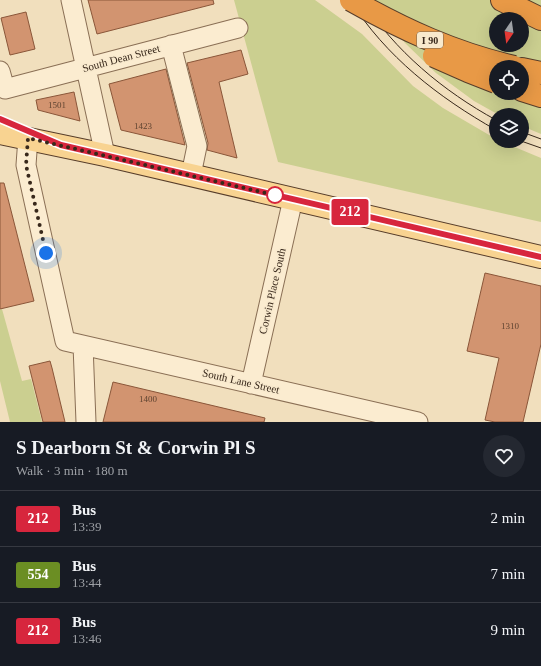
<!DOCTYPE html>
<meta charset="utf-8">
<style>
:root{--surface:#171b24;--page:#242831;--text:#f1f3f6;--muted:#9ea1a6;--line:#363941}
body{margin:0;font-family:Georgia,serif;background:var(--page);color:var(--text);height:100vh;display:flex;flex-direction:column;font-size:15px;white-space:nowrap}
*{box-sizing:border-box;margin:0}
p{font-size:13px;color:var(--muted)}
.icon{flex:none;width:22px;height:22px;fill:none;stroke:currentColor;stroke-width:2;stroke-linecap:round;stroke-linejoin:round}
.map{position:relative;height:422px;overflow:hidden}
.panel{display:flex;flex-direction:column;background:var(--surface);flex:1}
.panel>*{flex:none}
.badge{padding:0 8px;border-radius:3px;font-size:14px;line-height:26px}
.needle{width:26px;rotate:193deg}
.fabs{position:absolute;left:489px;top:12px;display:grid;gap:8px}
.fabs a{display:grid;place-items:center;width:40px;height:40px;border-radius:50%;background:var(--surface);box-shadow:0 4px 16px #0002;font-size:20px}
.you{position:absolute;width:20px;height:20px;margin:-10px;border:3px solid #fff;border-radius:50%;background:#1a73e8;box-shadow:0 0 0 6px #1a73e833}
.map>.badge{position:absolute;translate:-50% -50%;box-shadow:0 0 0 2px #fff}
.round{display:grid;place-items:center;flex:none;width:42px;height:42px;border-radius:21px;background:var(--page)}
.head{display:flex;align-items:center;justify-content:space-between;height:68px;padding:0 16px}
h1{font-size:19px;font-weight:700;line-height:30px}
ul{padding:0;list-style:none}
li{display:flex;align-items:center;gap:12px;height:56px;padding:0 16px;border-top:1px solid var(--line)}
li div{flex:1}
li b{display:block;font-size:15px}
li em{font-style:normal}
li .badge{min-width:44px;font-weight:700;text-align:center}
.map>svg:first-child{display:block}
.green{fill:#cbcf90;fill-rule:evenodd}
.building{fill:#d29470;stroke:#8a5639}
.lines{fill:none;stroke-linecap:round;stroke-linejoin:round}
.minor-casing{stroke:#8a6f55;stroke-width:21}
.major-casing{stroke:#573d2a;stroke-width:24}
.highway-casing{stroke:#573d2a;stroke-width:24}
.minor{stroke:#fbecd0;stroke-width:19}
.major{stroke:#f8d391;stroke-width:22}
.highway{stroke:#e89946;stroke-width:22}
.tram{stroke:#38281b;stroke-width:1}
.highway-bridge-casing{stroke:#573d2a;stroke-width:24;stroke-linecap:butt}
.highway-bridge{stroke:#e89946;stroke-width:22}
.line-casing{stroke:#fff;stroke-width:9}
.line{stroke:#d7263d;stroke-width:6}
.walk{stroke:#38281b;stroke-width:4;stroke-dasharray:0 7.2}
.stop-dot{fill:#fff;stroke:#d7263d;stroke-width:2}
.labels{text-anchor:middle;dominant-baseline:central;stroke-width:3;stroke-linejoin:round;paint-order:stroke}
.number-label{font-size:9px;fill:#5e4330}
.shield{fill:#f8e9cd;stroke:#726250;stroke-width:1}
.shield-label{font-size:10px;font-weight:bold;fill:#38281b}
.street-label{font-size:11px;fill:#38281b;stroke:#f8e9cd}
</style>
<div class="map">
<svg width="541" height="422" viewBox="0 0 541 422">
<rect width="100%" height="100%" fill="#f1dfbd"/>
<path class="green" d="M234,0H315L362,34L413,86L443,108L496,139V141H500L541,158V222L278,162Z
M371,0H541V134L522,126V115H499L474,101L436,73L405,43ZM496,19H522V45H496ZM496,67H522V93H496Z
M2,309L22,381L31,379L42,422H10L0,381V310Z"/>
<path class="building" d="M88,0H213L214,4L97,34Z
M26,12L35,49L10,55L1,18Z
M241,50L248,74L219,82L237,158L207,150L208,143L187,63Z
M166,69L185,145L121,130L109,84Z
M74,92L80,121L38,110L36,100Z
M0,183H4L34,301L0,309Z
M485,273L541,286V344L523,422H495L485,420L499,358L467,351Z
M50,361L52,368L65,422H43L29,366Z
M113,382L265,418L264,422H103Z"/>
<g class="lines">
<g class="minor-casing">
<path id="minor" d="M71,0L105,155
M171,45L197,146L191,175
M0,71L5,89L238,28
M28,138L26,165L65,341L418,422
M83,345L86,422
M251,384L293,199"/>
</g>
<g class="major-casing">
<path id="major" d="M0,133L105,155L541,257"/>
</g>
<g class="highway-casing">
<path id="highway" d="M502,0L541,19
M522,69L541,73
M522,90L541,96"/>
</g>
<use href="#minor" class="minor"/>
<use href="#major" class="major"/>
<use href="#highway" class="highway"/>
<path class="tram" d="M350,0C386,57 438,97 496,130
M362,0C395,51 443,91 496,120
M522,132L541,139
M521,141L541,148"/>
<g class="highway-bridge-casing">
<path id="highway-bridge" d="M351,0C404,30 454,53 514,67
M434,56L468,71L496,82"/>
</g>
<use href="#highway-bridge" class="highway-bridge"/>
</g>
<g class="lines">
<g class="line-casing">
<path id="line" d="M0,119L61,145L541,257"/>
</g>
<use href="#line" class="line"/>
<path class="walk" d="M46,253L26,165L28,138L279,196L275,195"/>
</g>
<circle class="stop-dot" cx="275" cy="195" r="8"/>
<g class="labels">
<g class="number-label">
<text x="57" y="105">1501</text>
<text x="143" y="126">1423</text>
<text x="510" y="326">1310</text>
<text x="148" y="399">1400</text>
</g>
<rect class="shield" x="417" y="32" width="26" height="16" rx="3"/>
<g class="shield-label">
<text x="430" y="40">I 90</text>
</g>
<g class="street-label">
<text transform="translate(121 58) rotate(-15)">South Dean Street</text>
<text transform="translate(272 291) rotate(-77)">Corwin Place South</text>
<text transform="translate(241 381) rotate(13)">South Lane Street</text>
</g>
</g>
</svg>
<div class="fabs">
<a><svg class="needle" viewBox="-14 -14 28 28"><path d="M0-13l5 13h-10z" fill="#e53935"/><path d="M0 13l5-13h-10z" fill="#9ea1a6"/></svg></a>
<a><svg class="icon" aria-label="locate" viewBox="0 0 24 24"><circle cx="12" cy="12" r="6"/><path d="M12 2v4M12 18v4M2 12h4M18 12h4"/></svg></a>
<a><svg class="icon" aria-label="layers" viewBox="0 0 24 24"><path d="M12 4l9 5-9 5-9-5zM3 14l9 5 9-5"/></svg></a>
</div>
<div class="you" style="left:46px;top:253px"></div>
<b class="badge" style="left:350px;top:212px;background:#d7263d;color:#fff">212</b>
</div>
<section class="panel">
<div class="head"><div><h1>S Dearborn St &amp; Corwin Pl S</h1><p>Walk · 3 min · 180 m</p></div><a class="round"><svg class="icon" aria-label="heart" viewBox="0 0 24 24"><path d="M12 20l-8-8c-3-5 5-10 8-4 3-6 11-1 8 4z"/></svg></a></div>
<ul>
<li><span class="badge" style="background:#d7263d;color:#fff">212</span><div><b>Bus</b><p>13:39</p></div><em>2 min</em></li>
<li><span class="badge" style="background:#6b8e23;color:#fff">554</span><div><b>Bus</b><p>13:44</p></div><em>7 min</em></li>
<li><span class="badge" style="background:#d7263d;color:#fff">212</span><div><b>Bus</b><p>13:46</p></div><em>9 min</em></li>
</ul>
</section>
